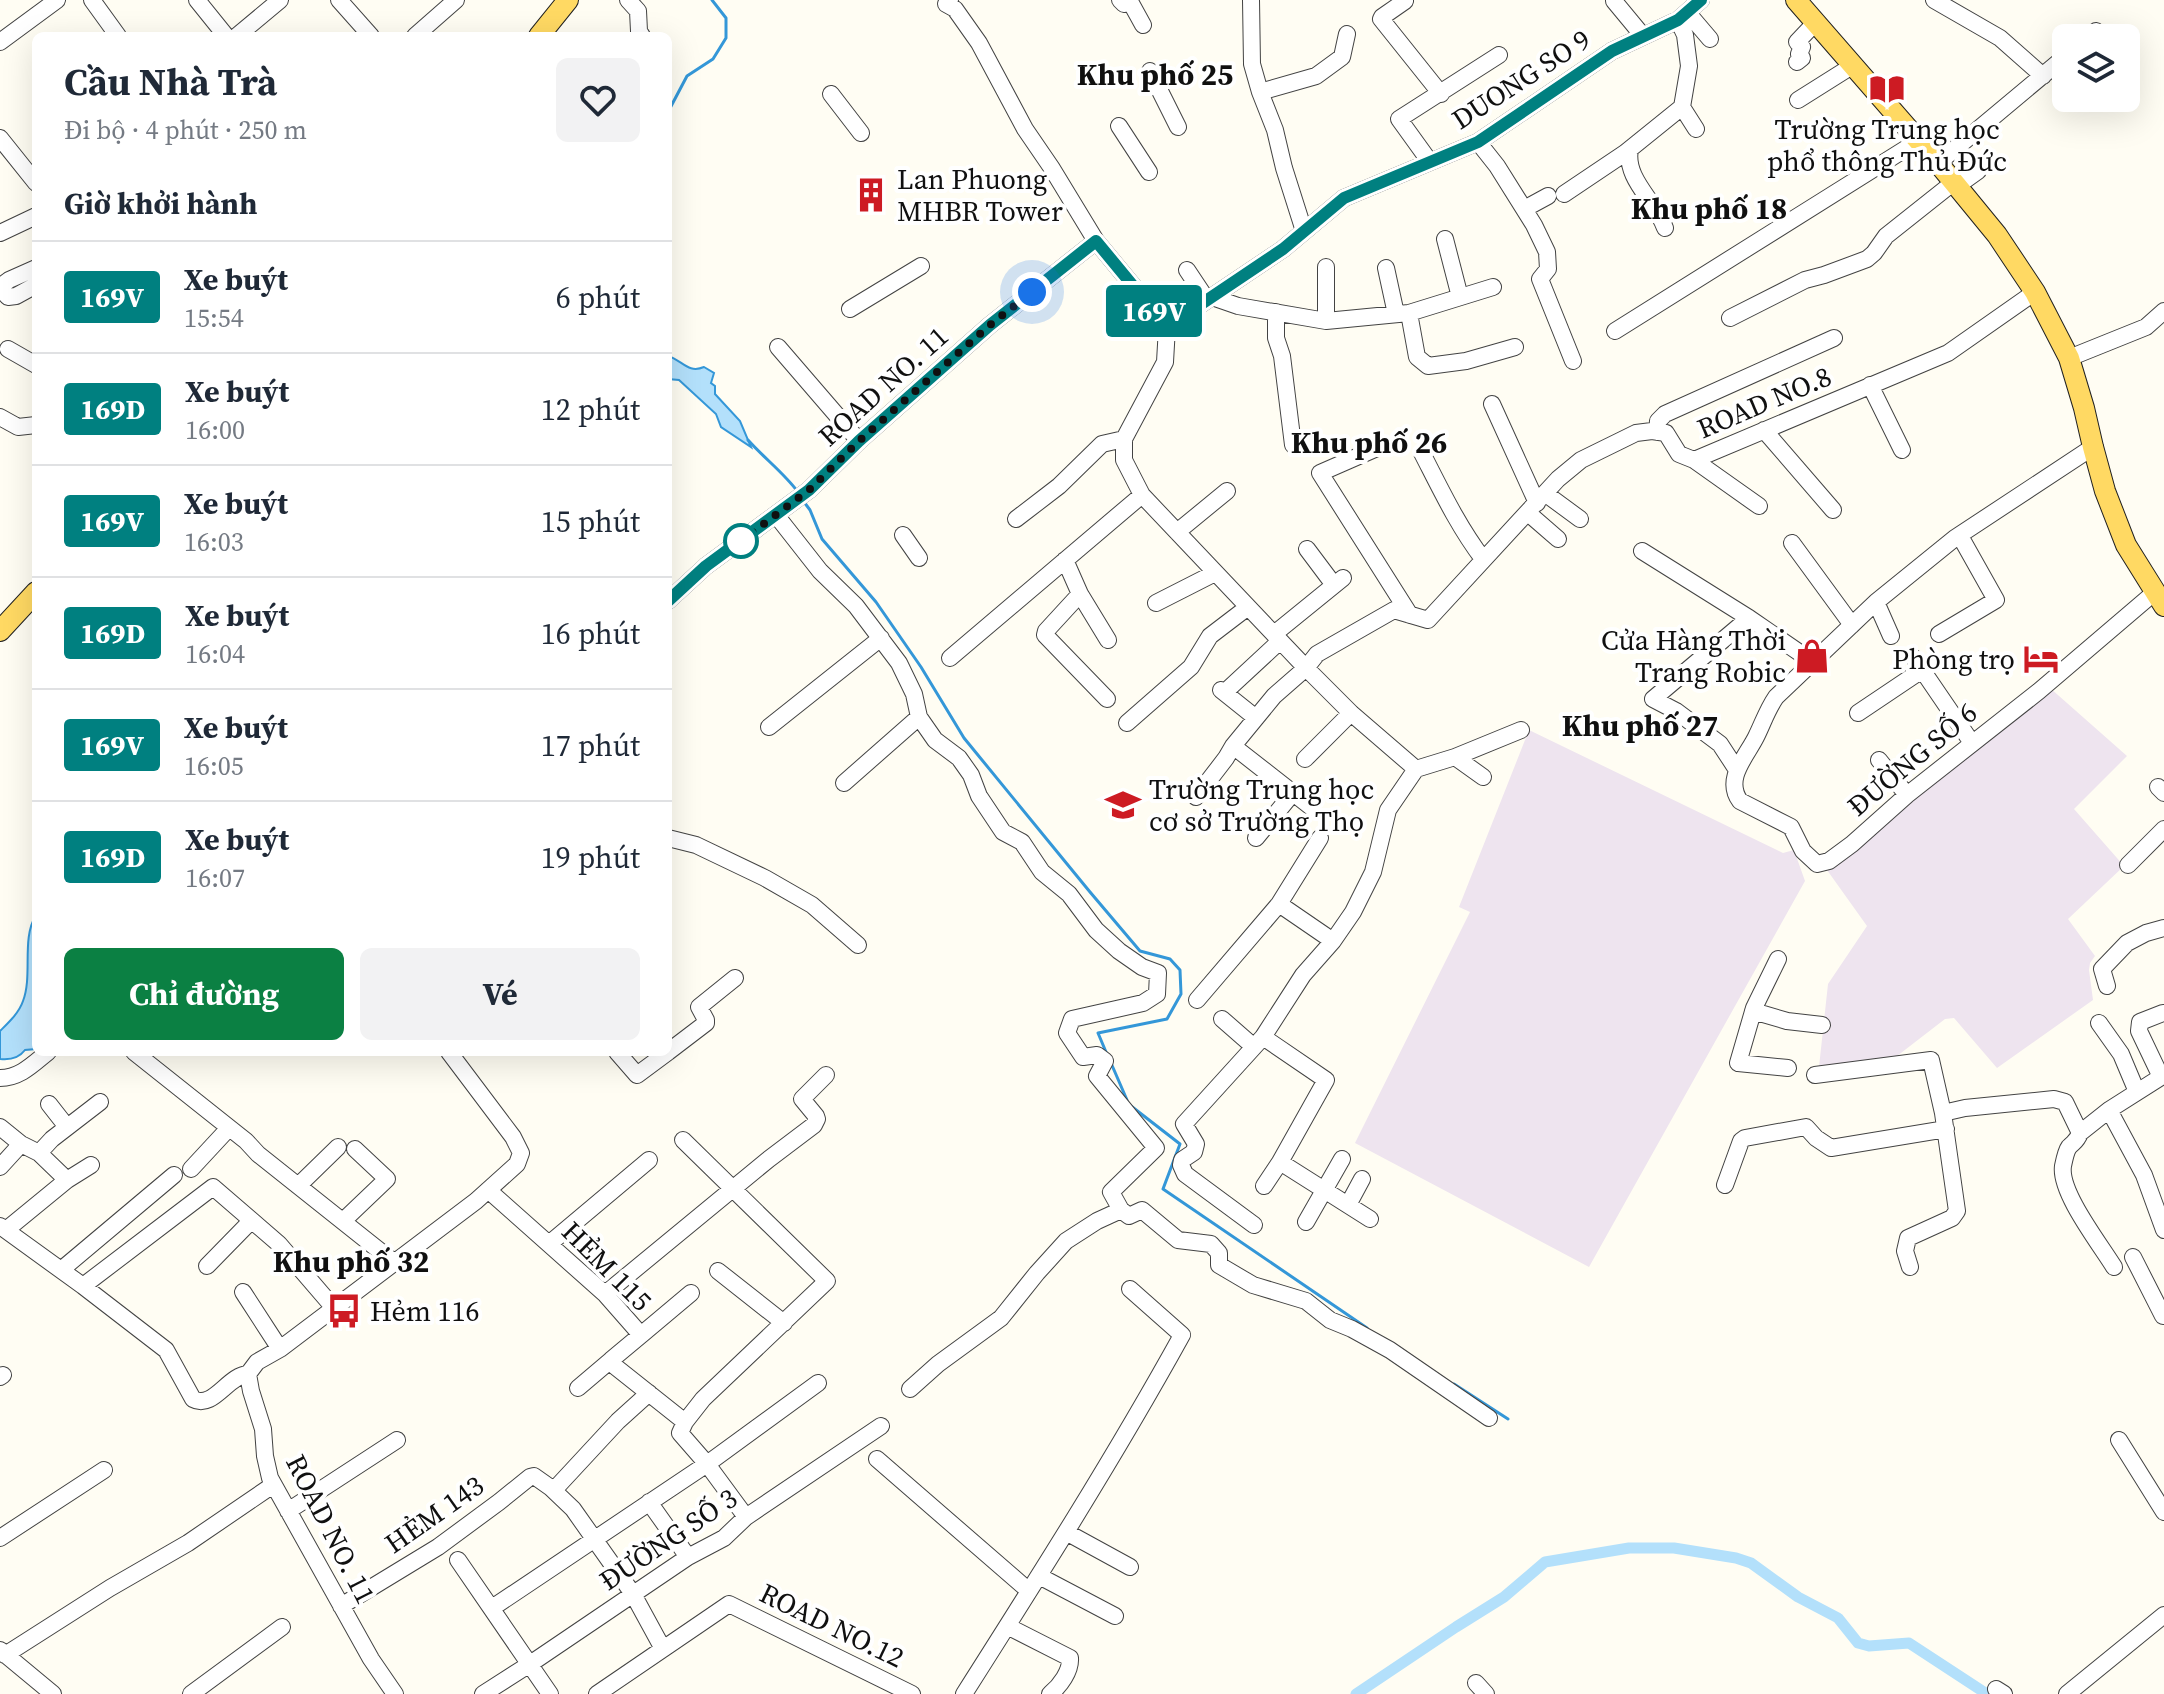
<!DOCTYPE html>
<html lang="vi">
<meta charset="utf-8">
<style>
:root{--surface:#fff;--page:#f2f2f3;--text:#1f2937;--muted:#747a83;--line:#e0e1e3;--accent:#0b8043}
body{margin:0;font-family:"Source Serif 4",serif;background:var(--page);color:var(--text);height:100vh;display:flex;flex-direction:column;font-size:30px;white-space:nowrap}
*{box-sizing:border-box;margin:0}
p{font-size:26px;color:var(--muted)}
.icon{flex:none;width:44px;height:44px;fill:none;stroke:currentColor;stroke-width:2;stroke-linecap:round;stroke-linejoin:round}
.map{position:relative;flex:1;overflow:hidden}
.panel{position:absolute;left:32px;top:32px;width:640px;height:1024px;display:flex;flex-direction:column;background:var(--surface);border-radius:12px;box-shadow:0 8px 32px #0002}
.panel>*{flex:none}
.badge{padding:0 16px;border-radius:6px;font-size:28px;line-height:52px}
.fabs{position:absolute;left:2052px;top:24px;display:grid;gap:16px}
.fabs a{display:grid;place-items:center;width:88px;height:88px;border-radius:12px;background:var(--surface);box-shadow:0 8px 32px #0002;font-size:40px}
.you{position:absolute;width:40px;height:40px;margin:-20px;border:6px solid #fff;border-radius:50%;background:#1a73e8;box-shadow:0 0 0 12px #1a73e833}
.map>.badge{position:absolute;translate:-50% -50%;box-shadow:0 0 0 4px #fff}
h2{padding:0 32px;font-size:30px;line-height:72px}
.round{display:grid;place-items:center;flex:none;width:84px;height:84px;border-radius:12px;background:var(--page)}
.headline{display:flex;align-items:center;justify-content:space-between;height:136px;padding:0 32px}
h1{font-size:38px;font-weight:700;line-height:60px}
.primary-button{display:flex;gap:16px;margin-top:auto;padding:16px 32px}
.primary-button a{flex:1;height:92px;border-radius:12px;background:var(--accent);color:#fff;font-size:32px;font-weight:700;line-height:92px;text-align:center}
.primary-button a+a{background:var(--page);color:var(--text)}
ul{padding:0;list-style:none}
li{display:flex;align-items:center;gap:24px;height:112px;padding:0 32px;border-top:2px solid var(--line)}
li div{flex:1}
li b{display:block;font-size:30px}
li em{font-style:normal}
li .badge{min-width:88px;font-weight:700;text-align:center}
.map>svg:first-child{display:block}
.industrial{fill:#eee4ef}
.water{fill:#b3e0fb;stroke:#3497d8;stroke-width:2}
.lines{fill:none;stroke-linecap:round;stroke-linejoin:round}
.stream{stroke:#3497d8;stroke-width:3}
.canal{stroke:#b3e0fb;stroke-width:11}
.minor-casing{stroke:#434343;stroke-width:18}
.major-casing{stroke:#212121;stroke-width:22}
.minor{stroke:#fff;stroke-width:16}
.major{stroke:#ffd963;stroke-width:20}
.line-casing{stroke:#fff;stroke-width:18}
.line{stroke:#008080;stroke-width:12}
.walk{stroke:#101010;stroke-width:8;stroke-dasharray:0 14.4}
.stop-dot{fill:#fff;stroke:#008080;stroke-width:4}
.labels{text-anchor:middle;dominant-baseline:central;stroke-width:8;stroke-linejoin:round;paint-order:stroke}
.street-label{font-size:28px;fill:#101010;stroke:#fff}
.poi-label{font-size:28px;fill:#101010;stroke:#fff;text-anchor:start}
.neighbourhood-label{font-size:30px;font-weight:bold;fill:#101010;stroke:#fff}
</style>
<div class="map">
<svg width="2164" height="1694" viewBox="0 0 2164 1694">
<rect width="100%" height="100%" fill="#fffdf3"/>
<path class="industrial" d="M2050,688L2127,756L2074,809L2124,866L2068,919L2095,956L2090,963L2089,970L2093,1000L1997,1068L1954,1018L1945,1019L1888,1063L1819,1067L1828,984L1867,926L1827,870Z
M1529,730L1783,853L1794,850L1805,881L1589,1267L1355,1143L1470,912L1459,907Z"/>
<path class="water" d="M668,356C682,360 688,374 704,367L714,373L711,383L715,386V394L740,421L751,447L721,427L716,414L679,380L668,379Z
M36,915V1049L25,1050C19,1058 9,1060 0,1059V1031C8,1023 19,1013 23,1001C33,975 21,939 36,915Z"/>
<g class="lines">
<path class="stream" d="M668,112L687,76L713,59L726,38V18L712,0
M748,440C764,458 784,473 798,492
M804,502L810,510L822,539L876,602L921,667L964,738L1090,892L1140,951L1170,959L1180,970L1181,994L1167,1019L1098,1033L1106,1052
M1111,1063L1127,1100
M1131,1106L1180,1144L1163,1189L1367,1328
M1454,1384L1508,1419"/>
<path class="canal" d="M1356,1694L1456,1627L1504,1597L1545,1562L1629,1548H1674L1736,1558L1751,1563L1798,1597L1838,1618L1858,1643L1869,1646L1909,1643L1987,1694"/>
<g class="minor-casing">
<path id="minor" d="M92,0L118,36
M197,0L226,36
M339,0L371,36
M628,0L638,11L639,31L642,36
M950,0L946,4L955,9L979,43L1025,129L1051,167L1096,241L1167,327
M1120,0L1124,4L1128,3L1132,5L1143,25
M1251,0L1252,64L1260,92L1275,130L1284,168L1304,231
M1934,0L2000,38L2043,76
M1405,1L1382,17L1381,19L1441,94
M1614,1L1643,36
M1687,12L1710,39
M1678,20L1685,35L1689,66L1682,107L1696,129
M237,36L280,0
M415,36L456,0
M2088,38L2096,31
M0,42L57,0
M1797,62L1802,58L1799,54L1802,47L1797,42L1815,23
M1150,71L1178,127
M1260,92L1316,76L1342,57L1347,34
M831,94L861,133
M1798,100L1852,66
M1119,126L1149,172
M0,138L36,183
M1478,142L1497,166L1534,225L1547,252L1548,269L1540,279L1573,361
M1630,149C1624,179 1656,201 1665,228
M1430,162L1399,119L1499,55
M1938,163L2066,56
M1957,186L1978,171
M1564,194L1625,153L1682,107
M1524,209L1548,196
M0,233L36,216
M1445,239L1460,297
M1326,267V321
M1386,268L1396,314
M1187,270L1207,300
M0,287L9,280L36,268
M0,288L8,297L16,296L36,285
M1212,297L1238,306L1326,321L1409,313L1493,287
M850,309L921,266
M1276,312V338L1282,356L1293,445
M1409,313L1417,357L1428,366L1466,361L1515,347
M1730,318L1805,280L1824,275L1867,259L1874,253L1886,236L1954,182
M1167,327L1283,249L1344,198L1478,142L1612,51L1678,20L1701,0
M1167,327L1165,362L1124,439V460L1142,495L1306,668L1351,713L1416,769
M1615,331L1918,141
M778,347L859,441
M8,349L36,365
M2069,358L2146,327L2164,311
M1870,385L1902,450
M1492,404L1537,503
M0,417L18,427L36,425
M1764,430L1833,510
M1657,432L1658,421L1665,414L1834,338
M1384,445L1320,473L1410,615
M2093,447L1955,538L1876,602L1776,697C1767,710 1763,723 1756,737C1746,757 1724,779 1740,801L1791,827L1803,851L1817,864L1829,861L1852,844L1907,795L2039,691L2155,592
M1422,453C1441,490 1458,526 1483,559
M1694,460L1759,506
M1546,494L1580,519
M1528,513L1558,539
M776,515L820,571L856,606L899,663L914,694L919,717L935,740L959,758L971,775L979,796L1003,832L1022,842L1042,872L1069,894L1096,930L1119,951L1142,967L1158,973L1157,994L1143,1003L1072,1019L1067,1033L1083,1057L1097,1055L1105,1061L1097,1076L1156,1148L1111,1192L1121,1210L1129,1216L1142,1210L1178,1240L1211,1244L1219,1253V1265L1253,1285L1306,1301L1330,1320L1352,1329L1390,1350L1489,1418
M1016,519L1059,486L1102,444L1124,439
M1177,532L1227,491
M903,535L919,558
M1792,543L1852,625
M1307,549L1334,585
M1642,551L1749,618L1813,662
M1065,560L1080,594L1108,640
M1080,594L1046,631L1045,635L1107,699
M668,601L706,566L809,490L859,441L990,325L1096,241
M1876,602L1891,636
M1156,603L1215,573
M1274,634L1343,578
M1939,634L1996,600L1960,536
M950,658L1142,495
M1914,658L1972,743
M1221,690L1256,718
M1225,692L1280,641
M1858,713L1922,670
M1127,723L1191,667L1210,636L1248,607
M769,727L881,638
M1233,746L1311,807
M1455,757L1483,777
M1305,759L1351,713
M1879,760L1907,795
M1416,769L1455,757L1521,730
M1737,770L1720,744L1676,711L1653,699L1749,618
M844,783L919,717
M2158,787L2164,793
M1196,797L1226,758L1233,746L1274,696L1306,668L1317,654L1394,610L1428,620L1558,479L1581,460L1636,433L1652,431L1666,433L1679,454L1694,460L1948,353L2035,292
M668,838L696,845L765,878L812,905L858,945
M1256,838L1292,794
M2128,865L2164,829
M1279,904L1333,941
M1778,959L1754,1008L1738,1063L1788,1068
M2107,986L2102,969L2127,943L2146,933L2164,928
M1197,1000L1279,904L1320,838
M1753,1011L1787,1021L1822,1025
M1222,1019L1254,1047
M2099,1023L2121,1054L2137,1092
M1263,1037L1326,1080L1280,1162
M134,1052L246,1141L258,1154L395,1263
M617,1052L637,1075L668,1052
M668,1052L706,1023V1020L699,1007L735,978
M1815,1075L1931,1060L1943,1113L1957,1211L1952,1218L1908,1238L1905,1251L1910,1267
M2161,1077L2139,1031L2140,1022L2163,1013
M0,1078C20,1078 33,1064 48,1052
M49,1104L67,1127
M2109,1110L2144,1175L2164,1230
M1943,1113L1965,1108L2054,1099L2065,1102L2080,1133C2077,1141 2075,1141 2069,1147C2066,1151 2064,1161 2063,1166C2059,1192 2100,1244 2114,1267
M0,1127L21,1144
M2080,1133L2109,1110L2164,1075
M683,1140L827,1281L703,1399L685,1422L680,1433L707,1464L746,1517
M39,1153L52,1139L100,1102
M0,1167L21,1144L39,1153L67,1180
M191,1169L229,1128
M1725,1185L1741,1141L1745,1138L1806,1127L1816,1138L1831,1148L1946,1129
M298,1186L338,1147
M1264,1186L1280,1162L1370,1219
M488,1190L605,1294L641,1335L691,1293
M1348,1205L1362,1179
M343,1221L387,1179L355,1149
M1306,1222L1342,1159
M1254,1225L1185,1174L1181,1165L1182,1160L1194,1152L1196,1144L1184,1124L1263,1037L1303,975L1333,941L1353,912L1373,872L1388,810L1416,769
M0,1226L83,1286L166,1350L193,1399C213,1410 228,1375 248,1374
M6,1230L67,1180L91,1165
M549,1244L649,1160
M2133,1257L2163,1316
M207,1266L251,1221
M61,1270L174,1175
M718,1271L784,1323
M83,1286L213,1187L279,1244L334,1308
M243,1292L280,1349
M605,1294L769,1159L814,1125L817,1119L816,1116L802,1099L826,1075
M641,1335L611,1360L612,1364L685,1422
M0,1377L3,1375
M578,1388L611,1360
M910,1389L938,1364L1001,1318L1037,1273L1066,1241L1097,1221L1121,1210
M2119,1440L2164,1512
M877,1459L1029,1591
M554,1490L618,1421L649,1393
M649,1502L688,1557
M288,1511L397,1440
M1066,1532L1130,1567
M0,1538L104,1470
M458,1560L550,1694
M1039,1576L1115,1616
M341,1606L438,1547L499,1502L530,1477L534,1476L551,1488L573,1509L633,1594L663,1649
M492,1608L707,1464L818,1383
M1007,1626L1070,1658C1071,1671 1060,1686 1050,1694
M0,1650L53,1694
M5,1655L110,1588L188,1543L273,1485
M1476,1683L1486,1694
M1996,1689L2004,1694
M191,1694L282,1627
M395,1694L371,1659L270,1478L265,1456L263,1429L251,1391L248,1374L257,1362L280,1349L476,1201L517,1164L521,1153L513,1137L449,1052
M483,1694L530,1664L688,1557L724,1538L746,1517L881,1426
M597,1694L729,1604L912,1694
M964,1694C1039,1576 1114,1458 1182,1335L1130,1289
M2067,1694L2164,1615"/>
</g>
<g class="major-casing">
<path id="major" d="M1796,0L1938,163L1997,235L2035,292L2069,358L2084,408L2093,447L2105,491L2126,545L2164,606
M539,36L568,0
M0,631L36,592"/>
</g>
<use href="#minor" class="minor"/>
<use href="#major" class="major"/>
</g>
<g class="lines">
<g class="line-casing">
<path id="line" d="M668,601L706,566L809,490L859,441L990,325L1096,241L1167,327L1283,249L1344,198L1478,142L1612,51L1678,20L1701,0"/>
</g>
<use href="#line" class="line"/>
<path class="walk" d="M741,541L809,490L859,441L990,325L1032,292"/>
</g>
<defs>
<g id="library-bare" transform="scale(2.76)"><path d="M-6-4Q-3-5.5-.7-3.5V5Q-3 3-6 4ZM6-4Q3-5.5 .7-3.5V5Q3 3 6 4Z" fill="#cd1b23" stroke="#fff" stroke-width="2.5" paint-order="stroke"/></g>
<g id="building-bare" transform="scale(2.76)"><path d="M-4-6H4V6H1V3H-1V6H-4ZM-2.5-4.3h1.7v1.8h-1.7ZM.8-4.3h1.7v1.8H.8ZM-2.5-1h1.7V.8h-1.7ZM.8-1h1.7V.8H.8Z" fill="#cd1b23" stroke="#fff" stroke-width="2.5" paint-order="stroke"/></g>
<g id="shop-bare" transform="scale(2.76)"><path d="M-5-2.5h2.3a2.7 3.5 0 0 1 5.4 0H5L5.5 6h-11ZM-1.5-2.5h3a1.5 2.3 0 0 0-3 0Z" fill="#cd1b23" stroke="#fff" stroke-width="2.5" paint-order="stroke"/></g>
<g id="hotel-bare" transform="scale(2.76)"><path d="M-6-4.5h1.5V1H6V5H4.5V3h-9V5H-6ZM-4 0a1.8 1.8 0 1 1 3.6 0ZM.5 0V-2.5h3Q6-2.5 6 0Z" fill="#cd1b23" stroke="#fff" stroke-width="2.5" paint-order="stroke"/></g>
<g id="school-bare" transform="scale(2.76)"><path d="M0-5L7-2L0 1L-7-2ZM-4 1L0 2.5L4 1V4Q0 6-4 4Z" fill="#cd1b23" stroke="#fff" stroke-width="2.5" paint-order="stroke"/></g>
<g id="bus-bare" transform="scale(2.76)"><path d="M-5-6H5V4H4V6H2V4H-2V6H-4V4H-5ZM-3.5-4V0h7V-4ZM-3.5 1.2v1.5H-2V1.2ZM2 1.2v1.5H3.5V1.2Z" fill="#cd1b23" stroke="#fff" stroke-width="2.5" paint-order="stroke"/></g>
</defs>
<g fill-rule="evenodd">
<use href="#library-bare" x="1887" y="89"/>
<use href="#building-bare" x="871" y="195"/>
<use href="#shop-bare" x="1812" y="656"/>
<use href="#hotel-bare" x="2041" y="659"/>
<use href="#school-bare" x="1123" y="805"/>
<use href="#bus-bare" x="344" y="1311"/>
</g>
<circle class="stop-dot" cx="741" cy="541" r="16"/>
<g class="labels">
<g class="street-label">
<text transform="translate(1521 79) rotate(-33)">DUONG SO 9</text>
<text transform="translate(883 386) rotate(-42)">ROAD NO. 11</text>
<text transform="translate(1764 402) rotate(-23)">ROAD NO.8</text>
<text transform="translate(1912 759) rotate(-40)">ĐƯỜNG SỐ 6</text>
<text transform="translate(607 1266) rotate(45)">HẺM 115</text>
<text transform="translate(434 1514) rotate(-35)">HẺM 143</text>
<text transform="translate(331 1529) rotate(63)">ROAD NO. 11</text>
<text transform="translate(668 1539) rotate(-34)">ĐƯỜNG SỐ 3</text>
<text transform="translate(832 1625) rotate(26)">ROAD NO.12</text>
</g>
<g class="poi-label">
<text x="1887" y="129" text-anchor="middle">Trường Trung học<tspan x="1887" dy="32">phổ thông Thủ Đức</tspan></text>
<text x="897" y="179">Lan Phuong<tspan x="897" dy="32">MHBR Tower</tspan></text>
<text x="1786" y="640" text-anchor="end">Cửa Hàng Thời<tspan x="1786" dy="32">Trang Robic</tspan></text>
<text x="2015" y="659" text-anchor="end">Phòng trọ</text>
<text x="1149" y="789">Trường Trung học<tspan x="1149" dy="32">cơ sở Trường Thọ</tspan></text>
<text x="370" y="1311">Hẻm 116</text>
</g>
<g class="neighbourhood-label">
<text x="1155" y="74">Khu phố 25</text>
<text x="1709" y="208">Khu phố 18</text>
<text x="1369" y="442">Khu phố 26</text>
<text x="1640" y="725">Khu phố 27</text>
<text x="351" y="1261">Khu phố 32</text>
</g>
</g>
</svg>
<div class="fabs">
<a><svg class="icon" aria-label="layers" viewBox="0 0 24 24"><path d="M12 4l9 5-9 5-9-5zM3 14l9 5 9-5"/></svg></a>
</div>
<div class="you" style="left:1032px;top:292px"></div>
<b class="badge" style="left:1154px;top:311px;background:#008080;color:#fff">169V</b>
<section class="panel">
<div class="headline"><div><h1>Cầu Nhà Trà</h1><p>Đi bộ · 4 phút · 250 m</p></div><a class="round"><svg class="icon" aria-label="heart" viewBox="0 0 24 24"><path d="M12 20l-8-8c-3-5 5-10 8-4 3-6 11-1 8 4z"/></svg></a></div>
<h2>Giờ khởi hành</h2>
<ul>
<li><span class="badge" style="background:#008080;color:#fff">169V</span><div><b>Xe buýt</b><p>15:54</p></div><em>6 phút</em></li>
<li><span class="badge" style="background:#008080;color:#fff">169D</span><div><b>Xe buýt</b><p>16:00</p></div><em>12 phút</em></li>
<li><span class="badge" style="background:#008080;color:#fff">169V</span><div><b>Xe buýt</b><p>16:03</p></div><em>15 phút</em></li>
<li><span class="badge" style="background:#008080;color:#fff">169D</span><div><b>Xe buýt</b><p>16:04</p></div><em>16 phút</em></li>
<li><span class="badge" style="background:#008080;color:#fff">169V</span><div><b>Xe buýt</b><p>16:05</p></div><em>17 phút</em></li>
<li><span class="badge" style="background:#008080;color:#fff">169D</span><div><b>Xe buýt</b><p>16:07</p></div><em>19 phút</em></li>
</ul>
<div class="primary-button"><a>Chỉ đường</a><a>Vé</a></div>
</section>
</div>
